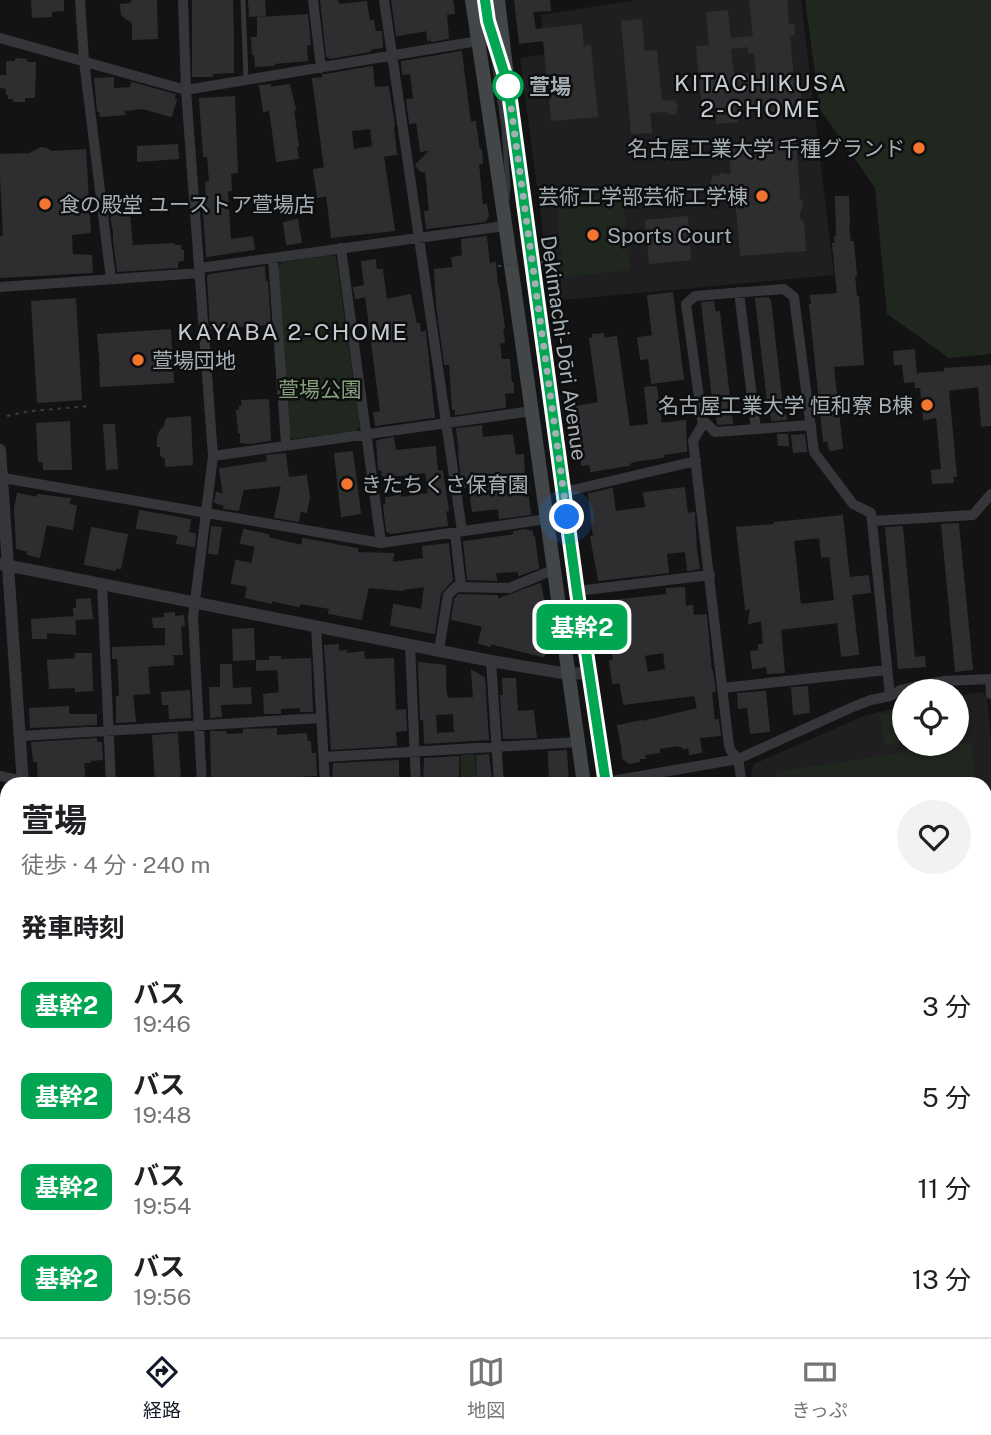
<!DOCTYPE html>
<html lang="ja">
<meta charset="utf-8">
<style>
:root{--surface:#fff;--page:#f2f2f2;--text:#202124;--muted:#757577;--line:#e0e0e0;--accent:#111827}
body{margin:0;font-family:"Public Sans","Noto Sans JP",sans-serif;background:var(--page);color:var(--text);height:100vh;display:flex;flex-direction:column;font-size:26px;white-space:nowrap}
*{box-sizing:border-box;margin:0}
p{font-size:23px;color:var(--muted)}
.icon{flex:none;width:38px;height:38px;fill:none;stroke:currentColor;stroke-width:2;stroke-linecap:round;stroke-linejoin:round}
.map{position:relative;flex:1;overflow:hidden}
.drawer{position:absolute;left:0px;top:777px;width:992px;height:560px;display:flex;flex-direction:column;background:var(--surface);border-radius:21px 21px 0 0;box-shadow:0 2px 5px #0004}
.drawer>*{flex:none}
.badge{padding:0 14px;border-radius:10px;font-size:24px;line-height:46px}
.controls{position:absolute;left:892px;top:679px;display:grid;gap:14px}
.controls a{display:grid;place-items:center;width:77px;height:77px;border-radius:50%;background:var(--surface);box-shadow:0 2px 5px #0004;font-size:35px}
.you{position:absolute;width:35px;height:35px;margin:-18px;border:5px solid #fff;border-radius:50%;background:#1a73e8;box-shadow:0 0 0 10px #1a73e833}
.map>.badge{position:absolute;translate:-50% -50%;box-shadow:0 0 0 4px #fff}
h2{padding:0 21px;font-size:26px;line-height:63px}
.round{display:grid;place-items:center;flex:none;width:74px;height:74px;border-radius:37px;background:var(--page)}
.overview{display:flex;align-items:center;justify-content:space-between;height:119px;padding:0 21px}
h1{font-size:33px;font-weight:700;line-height:52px}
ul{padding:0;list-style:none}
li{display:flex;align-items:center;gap:21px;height:91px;padding:0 21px}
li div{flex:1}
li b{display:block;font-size:26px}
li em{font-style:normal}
li .badge{min-width:77px;font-weight:700;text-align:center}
.tabs{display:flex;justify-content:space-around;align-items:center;height:98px;border-top:2px solid var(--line);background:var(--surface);font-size:19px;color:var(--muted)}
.tabs a{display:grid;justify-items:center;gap:4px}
.tabs .active{color:var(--accent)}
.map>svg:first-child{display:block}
.built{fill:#1f1f21}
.green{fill:#20271f}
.water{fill:#2c3b3d}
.building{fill:#2e2e30;stroke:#2d2e30;stroke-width:2;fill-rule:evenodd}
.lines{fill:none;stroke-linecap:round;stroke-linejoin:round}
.path{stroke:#3a3d40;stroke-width:2;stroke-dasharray:3.5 5;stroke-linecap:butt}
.service{stroke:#343639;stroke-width:5}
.minor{stroke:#343639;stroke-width:10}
.tertiary{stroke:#343639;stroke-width:12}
.secondary{stroke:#424649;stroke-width:14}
.primary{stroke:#505458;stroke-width:16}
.path-bridge{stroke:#3a3d40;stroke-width:2;stroke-dasharray:3.5 5;stroke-linecap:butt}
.line-casing{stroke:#fff;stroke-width:16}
.line{stroke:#00a651;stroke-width:10}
.walk{stroke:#a4aeb5;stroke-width:7;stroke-dasharray:0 12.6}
.stop-dot{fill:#fff;stroke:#00a651;stroke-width:3.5}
.poi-dot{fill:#f1752e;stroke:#0e0e0f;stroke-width:2.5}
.labels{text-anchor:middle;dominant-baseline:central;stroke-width:5;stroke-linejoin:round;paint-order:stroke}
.stop-label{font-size:21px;font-weight:bold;fill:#a4aeb5;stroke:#0e0e0f;text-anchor:start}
.poi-label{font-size:21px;fill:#a4aeb5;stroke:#0e0e0f;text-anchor:start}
.street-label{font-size:21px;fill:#a4aeb5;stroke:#0e0e0f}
.park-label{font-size:21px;fill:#84a07b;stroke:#0e0e0f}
.neighbourhood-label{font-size:23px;letter-spacing:2px;fill:#c5ccd1;stroke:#0e0e0f}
</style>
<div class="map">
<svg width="991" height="1337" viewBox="0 0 991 1337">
<rect width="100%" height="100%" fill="#131314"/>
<path class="built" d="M636,0H801L834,275L552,301L520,58L545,54L541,15Z
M980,692L987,695L991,741V1051L985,1052V784H752L751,770L754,764L866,715L905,706V744H957V696Z"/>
<path class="green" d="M805,0H991V354L949,358L887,314L875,188L820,109Z
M623,194L630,270L564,277L556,200Z
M333,255L336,256L360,427L356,431L293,439L290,436L278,268L282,262Z
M905,710V743L885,746L880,714Z
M971,742L976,784H778L776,772Z
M475,754L477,784H461L460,755Z
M0,1202L7,1203V1279L0,1286Z"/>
<path class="water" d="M985,886H991V931L985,932Z"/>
<path class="building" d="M32,0H63V10L51,11V16L33,17Z
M132,0H156L157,38L133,39V23L122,15L121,5L132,4Z
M193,0H232L233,36V72L212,73V76H193Z
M264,0L265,15L250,16L249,1Z
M321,0H337L338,5L366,2L369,21H373L375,32H381L382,47L369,49L370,51L331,58L327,56Z
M392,0H452L454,13L446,14L448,38L432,41V39L428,40L427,30L397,35Z
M515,0H549L550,10L532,11L535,30L581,25L583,47L590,46L597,116L552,120L544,40L520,43Z
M750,0H786L788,25H793L794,34L789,35L793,79H799L801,108L760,112V106L736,108L737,121L717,123L716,107L703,108L697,47L710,46L707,13L727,11L730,39L754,37ZM748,46L749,52H755L757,73L733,75L730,48Z
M307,15L310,44L306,45L307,60L274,63V65L256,66L255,54H253L252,38H258V18Z
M641,20L644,52L656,51L661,102L674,101L677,105L675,113L669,114L667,111L649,112L651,132L632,133L622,22Z
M461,52L470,123L475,122L479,151L481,150L482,163H478L482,205H486L488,216L485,221L427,228L425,212L430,211L426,171H421L416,165L432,149L421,151L417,122L410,123L407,100L414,99L411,73L403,74L402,62Z
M16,59L26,60V63H35L34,97H24V101H14V98H9V94H7V88L0,87V76H7V62H16Z
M372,67L374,88L388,87L394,125L393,126L396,154L383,156L394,230L332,237L327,195L318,197L314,170L325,168L313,79L324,78L323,75H325ZM371,128L373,147L353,150L351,130Z
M113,78V89L131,88L132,83L175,95L173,100H176L171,116L143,108L123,110L124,114L101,116L100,111H98L95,79Z
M270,85V88L289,85L295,109H293L298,146L296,147L298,158L277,161L270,110L264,111L260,86Z
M234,97L237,172L230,173L231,190L227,191L230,240L252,237L254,249L207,256L203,200L207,199L206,183L210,182L208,156H204L200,99Z
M795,141L799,192L798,199L802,202L798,218L803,222L805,250L741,255L736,199L717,193L718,188L711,186L713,176L720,178L721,174L732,176L730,146Z
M177,145L178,158L138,161V147Z
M41,148L46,149L52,152L85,150L90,232L71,234L72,255L91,256L92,272L1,277L0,237H4L0,155L30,154Z
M836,197H848L849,224H848L850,242H853L856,275H854L856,297H858L863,364L833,366L842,448L830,450L828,440L824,441L810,305H812L811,296L838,294L833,244H836L835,237L837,236Z
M129,212L132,246L174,244V246H180V251H183V260L177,261V267L118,271L114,240V228H113L111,213Z
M687,217L690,259L650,263L646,221Z
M297,220L301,242L287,244L284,223Z
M486,237L489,264L495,263L497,286H498L502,313L504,328L502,329L504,342L499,343L501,360H509L511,383H513V392L504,393L505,407L456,414V408L453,409L450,364H445L437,305L435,270L454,268L452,258L463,256L462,240Z
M375,260L376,270H382L386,300L410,295L416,324H419L420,333L425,332L434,417L376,425L374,413L381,412L366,296L356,298L354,288L365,286L362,262Z
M264,267L265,282H267L270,324L211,328L208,277L210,275Z
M672,293L683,379L652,383L649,358L641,359L638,338L653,336L648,296Z
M768,298V300H770L783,415L785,414L786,419L772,420L770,409L769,410L756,299Z
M75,299L81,399L38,402L32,302Z
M713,302L715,313L719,312L732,423L718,424L717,416H715L702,303Z
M170,330L173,382L101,386L100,367H101L98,335Z
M603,334L604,339L616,337L629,427L649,425L645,388L656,387L661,424L685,421L686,451L663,454V457L634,461L629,463V465L591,471L590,464L582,465L574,407L599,403L590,339L593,338V335Z
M914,350L916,374L945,372V369L991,366V425L982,426L979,386L948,390L956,476H952L953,482L933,483L932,471L942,470L937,417L924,419L921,387H916V381L905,382L903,364H895L894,352Z
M268,400L270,440L251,443L241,442V432H239L237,411H240V407L243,406L242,401Z
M190,417L192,464L166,466V459L161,455V446H158V437L161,430L164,428L167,419Z
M69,422L71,469H44V462L39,461L37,424Z
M104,425H114L117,468L107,469Z
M481,426L482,438L512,435L515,456L523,455L524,480L528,479L529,491H527L530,514L500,518L499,508L473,511L469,486L463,487L459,454H460L457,429Z
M778,435H787L788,445H779Z
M804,435L806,451L794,452L792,436Z
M393,438L395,451L435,447L437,472L442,471L448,510L445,511L447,525L391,533L387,531L384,506H386V498L400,496V498L429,494L426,472L383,477L382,469H379L377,441Z
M352,452L360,513L342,516L335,454Z
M285,454L288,478L306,476L309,498L306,512L300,510L298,521L275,517L282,485L243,489L238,510L224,508L225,505L215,502L217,493L224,495L220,469L268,462L267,456Z
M684,488L687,514L694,513L696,551L699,568L688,570L686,551L666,553L668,572L599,580L591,537H594L589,494L612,489L615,512L646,508L644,493Z
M18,494L37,498L38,495L70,499L68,505L76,506L72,529L46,524L39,557L28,554V551L17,548L15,508Z
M140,511L190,520L188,533L195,534L194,546L177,543L179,535L137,528Z
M842,516L849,578L868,576L870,592L851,594L858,654L842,656L838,622L780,629L784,672L768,673L767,666L753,668L751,652L759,651V645L764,644L762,620L749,623L751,608L746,609L737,528L775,525V523ZM820,537L822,557L830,556L835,601L800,605L793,540Z
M958,524L972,669L956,671L942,525Z
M212,527L221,528L217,554L209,553Z
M902,527L914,658L924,657L925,666L899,668L886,528Z
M92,528L127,535L120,568L115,567V570L85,564Z
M244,530L268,535V538L302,546L303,539L357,549V553L393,554L392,563L424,559L423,547L448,544L452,580L440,593L434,633L391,625L394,605L422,610L425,586L402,589V590L368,587L361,619L329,613L330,608L300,603L299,606L271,600V603L246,597L248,586L232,583L236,561L252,564L256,546L241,543Z
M525,530L532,532V538L534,537L538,568L519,575V571L495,572L496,580L468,579L464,542L515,535L514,532Z
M540,584L545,608H534L538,630L548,629L549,648L543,656L490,643V646L479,643L483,626L452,619L455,599L459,595L497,596V600Z
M684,588L685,607L692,606L693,616L706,615L711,671H712L715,691L711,692L714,721L718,720L720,735L699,737L701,752L690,754L689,747L683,748V746H679L678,745L659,748V752L644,754L645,758H639V761L629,763L623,758L622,746L618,726L641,721L642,722L698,709L695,695L624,704L620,682L613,683L610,661H614L611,642L609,643V638H607L603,602L667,595V589ZM664,652L666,670L647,673L644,655Z
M90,599L92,618L75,619L74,609H77V600Z
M174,613V617L183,616L184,625L180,626L182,654H172L173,664L147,666L149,693L132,694L135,721L117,722V697H120L119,674L118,658H113V648L166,646V627H154L153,619L165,618V614Z
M74,617L75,634L46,632V638H33L32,620Z
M253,629L254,659L234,660L233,630Z
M338,645V652L346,651V654L363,652L364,660L393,659L395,711L405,710L406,730L395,731L396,745L332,749L325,646Z
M76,654H91L92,690L76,691V687L50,688L48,661L76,659Z
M270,657H280V660L310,659L312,711H301V707L280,708V713H265L264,695L280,693L278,669L257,670V661H270Z
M419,663L445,666V688L447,699L474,698L472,671L484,678L488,739L425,743L424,719H421ZM454,713L455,733L436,734L435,714Z
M221,665H231L232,689L250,688L251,703L220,704L221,716L211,717L210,688H221Z
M503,679H515L517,712L533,711L536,737L504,738L501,696H504Z
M807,687L809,712L794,714L792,688Z
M189,691L190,717L170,718L169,704H163L162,693Z
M765,692L769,731L751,733L748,707L739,708L738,694Z
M68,707V715H96V724L31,727L30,709Z
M276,729V736L306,734L307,742H310L311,754H315L316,775L232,779V781L214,782L213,777H212L211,732H225L226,735L244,734V730Z
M177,734L180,780L173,781V784H156L153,736Z
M96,739V743H101L102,759L90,760V762H83L85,784L39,783L38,761H34L32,743Z
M566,751L568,784H550L549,752Z
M488,755L491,778H478L477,756Z
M458,757V784H430V781L424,782L425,759Z
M398,761V784H333L334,764Z"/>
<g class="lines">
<path class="path" d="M7,416L31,411L89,406
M0,1244L7,1243
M696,1330H697"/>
<path class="service" d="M243,0L246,80
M485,0L488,21L498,55
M481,19L493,54L504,128L508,186L507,199
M670,1337L671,1330"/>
<path class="minor" d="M80,0L84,61L111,279
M183,0L186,90L213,456L193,617L202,784
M313,0L321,68
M384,0L462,531
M0,38L186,90L502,37
M341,248L381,543
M273,258L286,445
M200,268L505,226
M0,287L200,273
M739,292L756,429
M704,422L693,441L729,746L731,751L738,759L742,784
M811,425L715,432L702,419L686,304L695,296L784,289L794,297L814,452L853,504L871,513L872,521L973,515L991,494
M213,456L532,411
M3,478L381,543L547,519
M564,492L696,461
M872,521L890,696
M455,533L461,587
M102,584L111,784
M577,591L710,575
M316,626L325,784
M410,644L416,784
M439,650L448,595L456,587L509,588L553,570
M491,661L499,784
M990,679L991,694
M722,688L887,670
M20,736L321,718
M324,757L578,742
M0,776L23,781
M606,782L738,759L855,706L871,700L890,696L901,690L923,685L944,681L991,679
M0,986L7,988
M985,1187H991
M0,1300L7,1293
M953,1330V1337
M26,1337L28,1330
M107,1337V1330
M186,1337V1330
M266,1337V1330
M388,1337L389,1330
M453,1337L454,1330
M528,1337V1330
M588,1337V1330
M769,1337L770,1330"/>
<path class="tertiary" d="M0,450L23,784
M0,564L491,661L568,674L588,673
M985,1065L991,1064"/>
<path class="secondary" d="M472,0C512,261 547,523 584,784
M498,0L515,144L535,293L577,591L606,784
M650,1337L651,1330
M679,1337V1330"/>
<path class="primary" d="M0,1121L7,1122
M0,1143L7,1145
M798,1330L829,1337
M905,1330L934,1337"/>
<path class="path-bridge" d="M498,266L543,262"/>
</g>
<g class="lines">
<g class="line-casing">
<path id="line" d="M485,0L488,21L508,85L577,592L606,784"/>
</g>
<use href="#line" class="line"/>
<path class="walk" d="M508,86V85L567,517"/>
</g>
<circle class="stop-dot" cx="508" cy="86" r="14"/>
<g class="poi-dot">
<circle cx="919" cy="148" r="7"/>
<circle cx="762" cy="196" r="7"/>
<circle cx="45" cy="204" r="7"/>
<circle cx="593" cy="235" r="7"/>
<circle cx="138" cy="360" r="7"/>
<circle cx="927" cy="405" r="7"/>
<circle cx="347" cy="484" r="7"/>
</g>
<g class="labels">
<g class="stop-label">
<text x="529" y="86">萱場</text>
</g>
<g class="poi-label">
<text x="905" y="148" text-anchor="end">名古屋工業大学 千種グランド</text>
<text x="748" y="196" text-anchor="end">芸術工学部芸術工学棟</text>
<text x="59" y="204">食の殿堂 ユーストア萱場店</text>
<text x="607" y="235">Sports Court</text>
<text x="152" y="360">萱場団地</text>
<text x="913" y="405" text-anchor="end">名古屋工業大学 恒和寮 B棟</text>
<text x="361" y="484">きたちくさ保育園</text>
</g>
<g class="street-label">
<text transform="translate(564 348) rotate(82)">Dekimachi-Dōri Avenue</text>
</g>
<g class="park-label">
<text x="320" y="389">萱場公園</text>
</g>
<g class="neighbourhood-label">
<text x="761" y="82">KITACHIKUSA<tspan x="761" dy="26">2-CHOME</tspan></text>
<text x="293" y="331">KAYABA 2-CHOME</text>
</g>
</g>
</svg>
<div class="controls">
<a><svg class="icon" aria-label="locate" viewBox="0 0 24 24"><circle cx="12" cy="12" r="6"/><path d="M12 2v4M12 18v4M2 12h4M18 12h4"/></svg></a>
</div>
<div class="you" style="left:567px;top:517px"></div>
<b class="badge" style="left:582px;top:627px;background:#00a651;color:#fff">基幹2</b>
<section class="drawer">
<div class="overview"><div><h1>萱場</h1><p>徒歩 · 4 分 · 240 m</p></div><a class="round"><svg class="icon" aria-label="heart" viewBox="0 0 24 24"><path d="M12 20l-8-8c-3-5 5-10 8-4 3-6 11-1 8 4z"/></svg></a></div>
<h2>発車時刻</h2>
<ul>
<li><span class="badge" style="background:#00a651;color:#fff">基幹2</span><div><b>バス</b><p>19:46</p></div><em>3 分</em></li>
<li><span class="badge" style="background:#00a651;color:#fff">基幹2</span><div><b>バス</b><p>19:48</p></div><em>5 分</em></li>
<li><span class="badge" style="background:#00a651;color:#fff">基幹2</span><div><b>バス</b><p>19:54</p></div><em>11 分</em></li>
<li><span class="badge" style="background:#00a651;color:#fff">基幹2</span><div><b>バス</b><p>19:56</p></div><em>13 分</em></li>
</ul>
</section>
</div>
<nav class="tabs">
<a class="active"><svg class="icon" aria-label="directions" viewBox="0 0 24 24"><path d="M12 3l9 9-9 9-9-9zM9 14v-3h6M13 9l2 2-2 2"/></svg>経路</a>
<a><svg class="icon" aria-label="map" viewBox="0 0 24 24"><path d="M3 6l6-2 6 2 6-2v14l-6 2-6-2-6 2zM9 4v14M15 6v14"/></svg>地図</a>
<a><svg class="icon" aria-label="tickets" viewBox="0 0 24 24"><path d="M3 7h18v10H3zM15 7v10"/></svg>きっぷ</a>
</nav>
